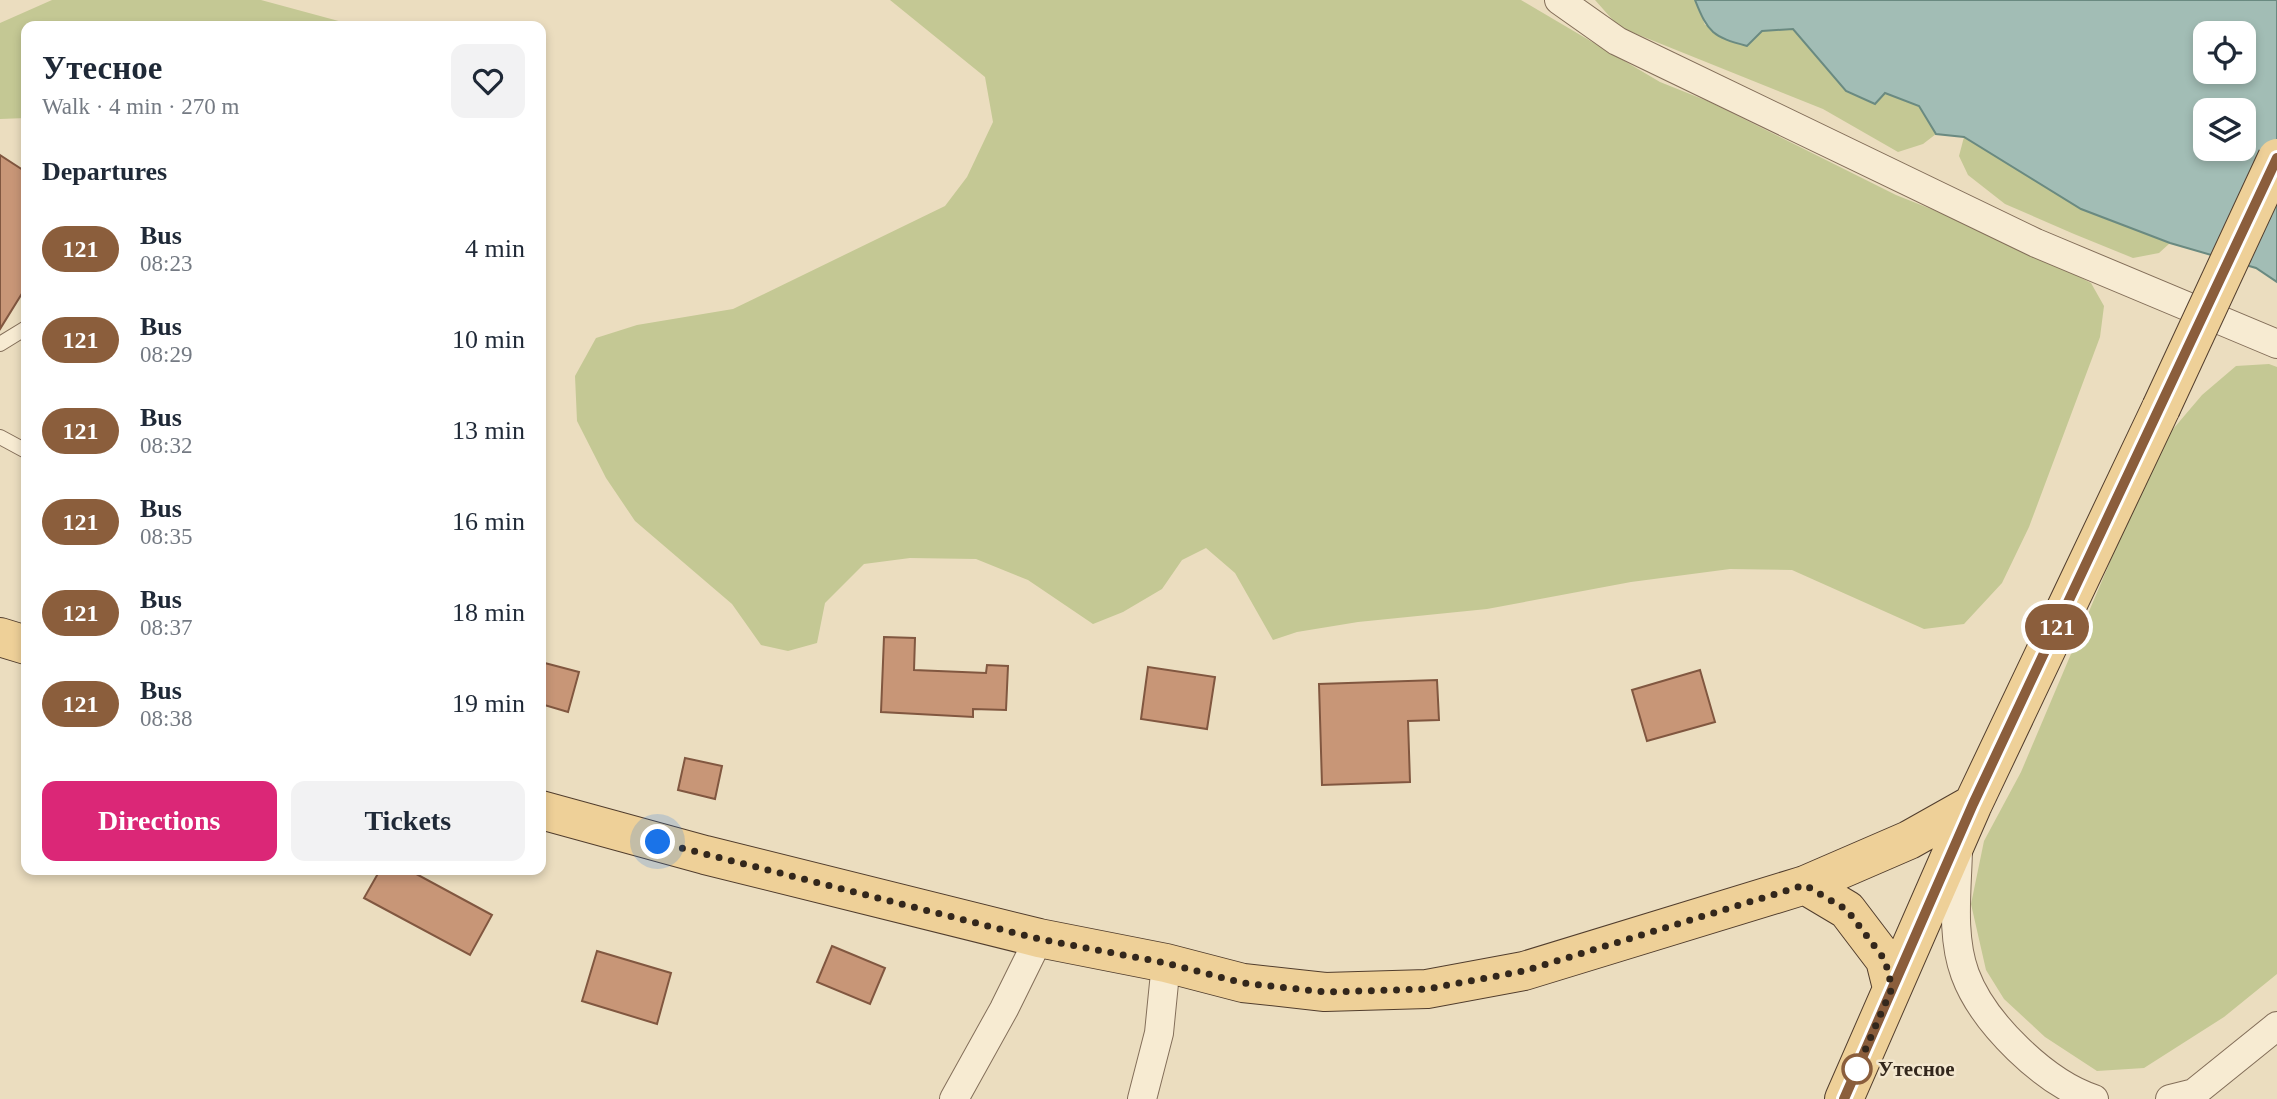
<!DOCTYPE html>
<meta charset="utf-8">
<style>
:root{--surface:#fff;--page:#f2f2f3;--text:#1f2937;--muted:#747a83;--accent:#db2777}
body{margin:0;font-family:Georgia,serif;background:var(--page);color:var(--text);height:100vh;display:flex;flex-direction:column;font-size:26px;white-space:nowrap}
*{box-sizing:border-box;margin:0}
p{font-size:23px;color:var(--muted)}
.icon{flex:none;width:38px;height:38px;fill:none;stroke:currentColor;stroke-width:2;stroke-linecap:round;stroke-linejoin:round}
.map{position:relative;flex:1;overflow:hidden}
.sheet{position:absolute;left:21px;top:21px;width:525px;height:854px;display:flex;flex-direction:column;background:var(--surface);border-radius:14px;box-shadow:0 4px 10px #0003}
.sheet>*{flex:none}
.badge{padding:0 14px;border-radius:23px;font-size:24px;line-height:46px}
.tools{position:absolute;left:2193px;top:21px;display:grid;gap:14px}
.tools a{display:grid;place-items:center;width:63px;height:63px;border-radius:14px;background:var(--surface);box-shadow:0 4px 10px #0003;font-size:35px}
.you{position:absolute;width:35px;height:35px;margin:-18px;border:5px solid #fff;border-radius:50%;background:#1a73e8;box-shadow:0 0 0 10px #1a73e833}
.map>.badge{position:absolute;translate:-50% -50%;box-shadow:0 0 0 4px #fff}
h2{padding:0 21px;font-size:26px;line-height:63px}
.round{display:grid;place-items:center;flex:none;width:74px;height:74px;border-radius:14px;background:var(--page)}
.summary{display:flex;align-items:center;justify-content:space-between;height:119px;padding:0 21px}
h1{font-size:33px;font-weight:700;line-height:52px}
.primary-button{display:flex;gap:14px;margin-top:auto;padding:14px 21px}
.primary-button a{flex:1;height:80px;border-radius:14px;background:var(--accent);color:#fff;font-size:28px;font-weight:700;line-height:80px;text-align:center}
.primary-button a+a{background:var(--page);color:var(--text)}
ul{padding:0;list-style:none}
li{display:flex;align-items:center;gap:21px;height:91px;padding:0 21px}
li div{flex:1}
li b{display:block;font-size:26px}
li em{font-style:normal}
li .badge{min-width:77px;font-weight:700;text-align:center}
.map>svg:first-child{display:block}
.green{fill:#c4c894}
.water{fill:#a2bdb5;stroke:#6a8a81;stroke-width:2;fill-rule:evenodd}
.building{fill:#c89677;stroke:#815740;stroke-width:2}
.lines{fill:none;stroke-linecap:round;stroke-linejoin:round}
.service-casing{stroke:#836e59;stroke-width:16}
.minor-casing{stroke:#836e59;stroke-width:30}
.primary-casing{stroke:#513d2d;stroke-width:40}
.service{stroke:#f7ebd2;stroke-width:14}
.minor{stroke:#f7ebd2;stroke-width:28}
.primary{stroke:#eed098;stroke-width:38}
.primary-bridge-casing{stroke:#513d2d;stroke-width:40;stroke-linecap:butt}
.primary-bridge{stroke:#eed098;stroke-width:38}
.line-casing{stroke:#fff;stroke-width:16}
.line{stroke:#8b5e3c;stroke-width:10}
.walk{stroke:#33271c;stroke-width:7;stroke-dasharray:0 12.6}
.stop-dot{fill:#fff;stroke:#8b5e3c;stroke-width:3.5}
.labels{text-anchor:middle;dominant-baseline:central;stroke-width:5;stroke-linejoin:round;paint-order:stroke}
.stop-label{font-size:21px;font-weight:bold;fill:#33271c;stroke:#f3e7cf;text-anchor:start}
</style>
<div class="map">
<svg width="2277" height="1099" viewBox="0 0 2277 1099">
<rect width="100%" height="100%" fill="#ebddbf"/>
<path class="green" d="M52,0H261L357,26H26V118L0,119V23Z
M890,0H1521L1660,82L1710,102L1896,195L2011,241L2091,283L2104,306L2100,337L2029,527L2002,583L1964,624L1924,629L1792,570L1730,569L1631,582L1487,609L1358,622L1297,632L1273,640L1235,573L1206,548L1182,560L1162,589L1123,612L1093,624L1028,580L976,559L910,558L864,564L825,603L817,643L788,651L761,645L732,604L635,521L606,478L577,421L575,376L596,338L637,325L733,309L945,206L967,177L993,122L985,77Z
M1595,0H1695L1705,25L1762,31L1793,29L1846,91L1885,93L1919,106L1936,134L1923,144L1898,152L1823,109L1619,27Z
M1964,137L2081,209L2170,243L2159,253L2133,258L2074,234L2005,204L1968,175L1959,156Z
M2269,364L2277,367V974L2224,1017L2144,1068L2097,1071L2045,1037L2004,999L1986,970L1971,904L1984,841L2021,772L2115,550L2168,435L2202,395L2236,366Z"/>
<path class="water" d="M1695,0H2277V282L2256,268L2170,243L2081,209L1964,137L1936,134L1919,106L1885,93L1875,104L1846,91L1793,29L1762,31L1747,46C1713,37 1708,33 1695,0ZM2205,33H2244V72H2205ZM2205,110H2244V149H2205Z"/>
<path class="building" d="M0,155L26,172V287L0,329Z
M884,637L915,638L914,670L986,673L987,665L1008,666L1006,710L973,709V717L881,712Z
M541,662L579,672L568,712L541,704Z
M1148,667L1215,677L1207,729L1141,719Z
M1700,670L1715,722L1647,741L1632,690Z
M1437,680L1439,720L1408,721L1410,782L1322,785L1319,684Z
M685,758L722,766L715,799L678,790Z
M380,870H409L492,915L470,955L364,898Z
M832,946L885,968L870,1004L817,982Z
M597,951L671,973L657,1024L582,1001Z"/>
<g class="lines">
<g class="service-casing">
<path id="service" d="M0,344L26,328
M0,437L26,451"/>
</g>
<g class="minor-casing">
<path id="minor" d="M1559,0L1617,41L2036,243L2277,344
M1958,851C1957,891 1951,936 1965,974C1983,1023 2045,1083 2094,1099
M954,1099L1004,1009L1039,938
M1142,1099L1159,1033L1166,963
M2170,1099L2194,1093L2277,1026"/>
</g>
<g class="primary-casing">
<path id="primary" d="M0,637L26,645
M541,810L705,855L1039,938L1166,963L1243,983L1325,992L1427,989L1524,971L1805,885L1909,840L1973,804
M1805,885L1847,910L1885,960L1892,988
M1844,1099L1973,804L2161,408"/>
</g>
<use href="#service" class="service"/>
<use href="#minor" class="minor"/>
<use href="#primary" class="primary"/>
<g class="primary-bridge-casing">
<path id="primary-bridge" d="M2161,408L2277,158"/>
</g>
<use href="#primary-bridge" class="primary-bridge"/>
</g>
<g class="lines">
<g class="line-casing">
<path id="line" d="M1844,1099L1973,804L2277,158"/>
</g>
<use href="#line" class="line"/>
<path class="walk" d="M658,842L1039,939L1166,963L1243,983L1325,992L1427,989L1524,971L1805,885L1847,910L1885,960L1892,988L1857,1069"/>
</g>
<circle class="stop-dot" cx="1857" cy="1069" r="14"/>
<g class="labels">
<g class="stop-label">
<text x="1878" y="1069">Утесное</text>
</g>
</g>
</svg>
<div class="tools">
<a><svg class="icon" aria-label="locate" viewBox="0 0 24 24"><circle cx="12" cy="12" r="6"/><path d="M12 2v4M12 18v4M2 12h4M18 12h4"/></svg></a>
<a><svg class="icon" aria-label="layers" viewBox="0 0 24 24"><path d="M12 4l9 5-9 5-9-5zM3 14l9 5 9-5"/></svg></a>
</div>
<div class="you" style="left:658px;top:842px"></div>
<b class="badge" style="left:2057px;top:627px;background:#8b5e3c;color:#fff">121</b>
<section class="sheet">
<div class="summary"><div><h1>Утесное</h1><p>Walk · 4 min · 270 m</p></div><a class="round"><svg class="icon" aria-label="heart" viewBox="0 0 24 24"><path d="M12 20l-8-8c-3-5 5-10 8-4 3-6 11-1 8 4z"/></svg></a></div>
<h2>Departures</h2>
<ul>
<li><span class="badge" style="background:#8b5e3c;color:#fff">121</span><div><b>Bus</b><p>08:23</p></div><em>4 min</em></li>
<li><span class="badge" style="background:#8b5e3c;color:#fff">121</span><div><b>Bus</b><p>08:29</p></div><em>10 min</em></li>
<li><span class="badge" style="background:#8b5e3c;color:#fff">121</span><div><b>Bus</b><p>08:32</p></div><em>13 min</em></li>
<li><span class="badge" style="background:#8b5e3c;color:#fff">121</span><div><b>Bus</b><p>08:35</p></div><em>16 min</em></li>
<li><span class="badge" style="background:#8b5e3c;color:#fff">121</span><div><b>Bus</b><p>08:37</p></div><em>18 min</em></li>
<li><span class="badge" style="background:#8b5e3c;color:#fff">121</span><div><b>Bus</b><p>08:38</p></div><em>19 min</em></li>
</ul>
<div class="primary-button"><a>Directions</a><a>Tickets</a></div>
</section>
</div>
